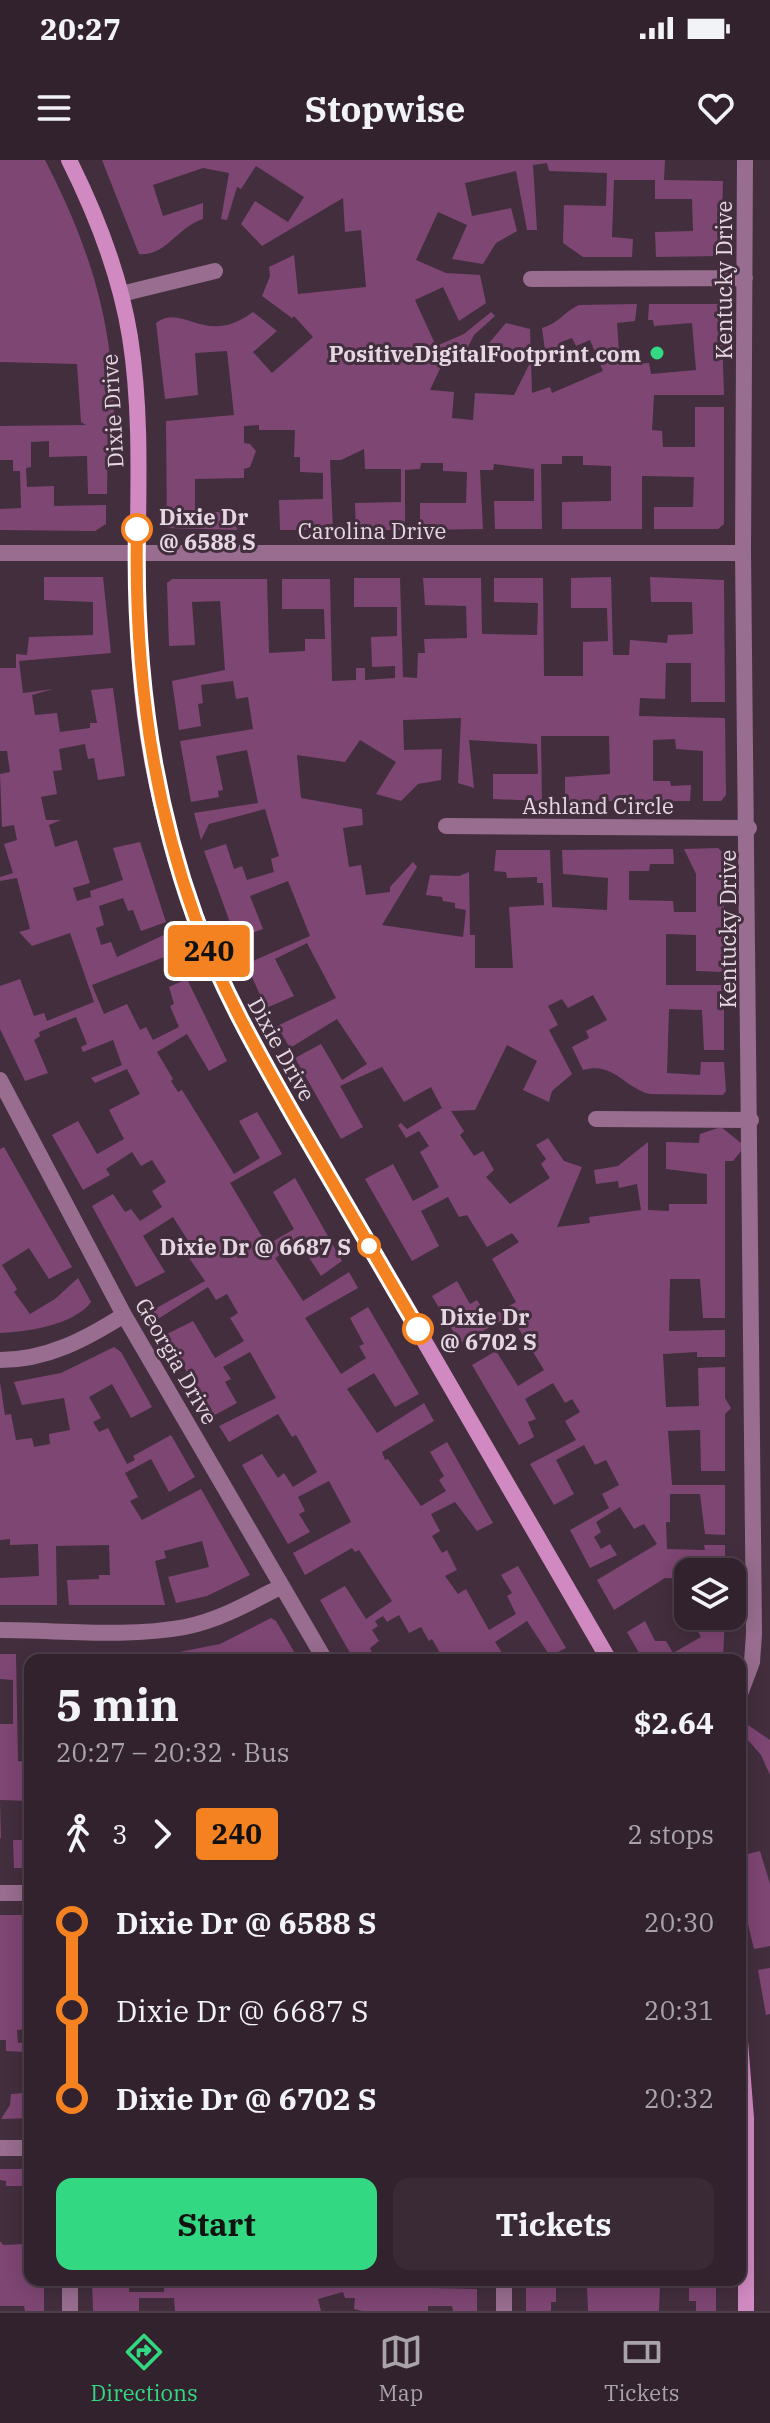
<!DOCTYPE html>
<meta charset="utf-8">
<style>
:root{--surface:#32222e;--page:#3a2a36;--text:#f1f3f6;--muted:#a8a4aa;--line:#4d3f4a;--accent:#33d882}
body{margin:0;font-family:"IBM Plex Serif",serif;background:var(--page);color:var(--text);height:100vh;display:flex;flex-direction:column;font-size:30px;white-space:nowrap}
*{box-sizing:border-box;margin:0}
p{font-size:26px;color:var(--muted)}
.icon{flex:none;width:44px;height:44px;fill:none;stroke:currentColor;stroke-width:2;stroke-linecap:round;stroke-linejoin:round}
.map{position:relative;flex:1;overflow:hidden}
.details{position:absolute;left:24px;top:1494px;width:722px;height:632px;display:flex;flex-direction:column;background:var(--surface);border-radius:16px;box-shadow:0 4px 20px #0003,0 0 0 2px var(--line)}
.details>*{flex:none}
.badge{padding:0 16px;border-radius:6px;font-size:28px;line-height:52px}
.buttons{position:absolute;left:674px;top:1398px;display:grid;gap:16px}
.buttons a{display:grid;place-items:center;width:72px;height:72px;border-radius:16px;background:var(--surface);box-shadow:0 4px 20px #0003,0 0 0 2px var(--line);font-size:40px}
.map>.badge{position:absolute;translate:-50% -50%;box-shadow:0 0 0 4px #fff}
.legs{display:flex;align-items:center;gap:12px;height:88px;padding:0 32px;font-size:26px}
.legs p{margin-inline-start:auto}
.headline{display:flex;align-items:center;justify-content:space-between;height:136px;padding:0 32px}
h1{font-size:44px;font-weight:700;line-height:60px}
.button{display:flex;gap:16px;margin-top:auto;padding:16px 32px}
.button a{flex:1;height:92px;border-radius:16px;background:var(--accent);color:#111;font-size:32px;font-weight:700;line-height:92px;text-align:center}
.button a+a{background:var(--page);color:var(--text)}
ul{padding:0 32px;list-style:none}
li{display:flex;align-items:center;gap:28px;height:88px;font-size:30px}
li i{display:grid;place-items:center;width:12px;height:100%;margin:0 10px;background:currentColor}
li i::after{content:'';width:20px;height:20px;margin:-10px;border:6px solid;border-radius:50%;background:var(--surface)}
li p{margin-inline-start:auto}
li:first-child i{background:linear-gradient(#0000 50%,currentColor 0)}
li:last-child i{background:linear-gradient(currentColor 50%,#0000 0)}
.status{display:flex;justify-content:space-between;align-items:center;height:56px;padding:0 40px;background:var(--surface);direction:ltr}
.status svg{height:22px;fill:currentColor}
header{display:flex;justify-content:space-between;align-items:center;height:104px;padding:0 32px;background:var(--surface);font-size:36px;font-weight:700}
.tabs{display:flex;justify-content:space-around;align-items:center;height:112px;border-top:2px solid var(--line);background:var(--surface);font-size:22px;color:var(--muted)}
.tabs a{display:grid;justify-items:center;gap:4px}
.tabs .on{color:var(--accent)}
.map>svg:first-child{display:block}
.green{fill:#7e4673}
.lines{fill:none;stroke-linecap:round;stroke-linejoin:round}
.street{stroke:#986d8f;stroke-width:16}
.secondary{stroke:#d08ac1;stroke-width:16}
.line-1-casing{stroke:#fff;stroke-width:18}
.line-1{stroke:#f58220;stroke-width:12}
.poi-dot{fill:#33d882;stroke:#432e3e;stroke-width:3}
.stop-1-dot{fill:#fff;stroke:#f58220;stroke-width:4}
.labels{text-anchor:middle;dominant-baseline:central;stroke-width:6;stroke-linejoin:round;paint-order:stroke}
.street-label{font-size:22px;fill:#e5d8e2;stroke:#432e3e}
.poi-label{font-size:22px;font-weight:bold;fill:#e5d8e2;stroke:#432e3e;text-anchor:end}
.stop-label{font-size:22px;font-weight:bold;fill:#e5d8e2;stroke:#432e3e;text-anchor:start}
</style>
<div class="status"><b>20:27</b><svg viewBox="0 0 49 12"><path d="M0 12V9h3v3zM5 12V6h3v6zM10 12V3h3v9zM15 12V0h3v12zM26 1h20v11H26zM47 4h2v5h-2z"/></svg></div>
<header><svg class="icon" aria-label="menu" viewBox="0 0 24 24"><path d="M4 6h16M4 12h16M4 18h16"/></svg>Stopwise<svg class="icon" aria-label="heart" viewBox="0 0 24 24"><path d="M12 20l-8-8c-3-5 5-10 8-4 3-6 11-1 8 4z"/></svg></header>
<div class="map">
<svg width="770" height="2151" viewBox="0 0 770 2151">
<rect width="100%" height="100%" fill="#432e3e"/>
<path class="green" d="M0,0H45C90,87 114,164 114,262L108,263L107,334H88L87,296L49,297V281L31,282V307L26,308L27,327L54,326V346L106,345V364L95,371L0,370V349L21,348L20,311H13V300H0V266L86,265L81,262L77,204L0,202Z
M102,0H665L664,20L723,21L721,96L656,97L655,72L693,71L692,39H655V20H614L612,77L633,79L632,97H583L563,83L564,45L606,46L607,13L549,11L547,3L533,5L537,70H527L516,11L465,23L472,56L511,48L517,71L496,83L483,104L452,99L467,65L438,52L416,100L446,113L480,115L486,143L459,161L443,127L415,140L436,186L464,174L491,152L495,156L474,175L459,205L445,198L430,230L454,232L452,258L473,260L475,233L514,235L530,203L489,183L506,163L530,169L532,233L550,227L552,233L603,211L590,180L576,186L572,178L561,182L563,187L545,191L542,168C558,164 565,151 579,145L637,144L635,161L617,163L620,205L649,203L651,214L696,210L692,163L654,166L653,160H648L649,144H721L724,235H654L652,270L662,271L663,287H695V247H724V364L718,369H654V347H693L694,317L642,316V369H562V342L611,341V306L583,305V296H562V304H541L542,369H495L494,341H534V309L494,304L493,310H480L483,369L420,370V343H466L467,312L443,311V303H421L420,309L405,310V370H356L355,343L401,342V309H365L364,289L341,300H330L333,370H280L279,340L323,339V313L300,312V297H294L295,270H259V265L244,266V283L250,284L256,291L250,307L244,309V318L195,319V352H236L237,370L167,368L166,261L234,255L227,191L195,193L198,235L165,239L156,163C183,142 205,188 253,152L277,171L253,192L272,213L313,177L294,156L292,158L262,136L270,116L269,107L294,95L298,134L366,127L361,70L345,72L343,38L262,86L241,64L255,41L288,62L304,37L256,6L241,29L237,27L227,60L221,59L229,13L203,8L153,25L163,56L203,43V59C179,66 165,97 139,94Z
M44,417H103L111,493L19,501L23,533L53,529L32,535L35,555L57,553L60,572L90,568V563H97L91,530L113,528L125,616L98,620L94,598L88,599L85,584L59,589L62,610L53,611L57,634L41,637L46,660H61L49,665L55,687L77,680L90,723L73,728L77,741L91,737L90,731L123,720L113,688L140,682L166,762L141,771L133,750L128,751L123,738L99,746L104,765L96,768L101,785L111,782L117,797L170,772L177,792L92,825L104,854L127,844L140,870L146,867L153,880L179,867L170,846L174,844L169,827L187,819L227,901L209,911L187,874L157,892L173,919L171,921L178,932L182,930L234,1014L260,998L239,961L257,952L282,994L230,1023L267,1085L294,1069L273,1032L295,1018L342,1101L321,1116L299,1082L275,1098L303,1141L349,1112L358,1128L305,1158L341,1214L366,1198L359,1186L364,1184L350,1158L368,1147L419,1234L395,1247L374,1213L347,1229L377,1273L424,1243L434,1261L382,1292L385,1300L388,1299L421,1346L446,1331L439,1320L444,1316L430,1292L447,1282L493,1363L477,1371L455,1342L431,1354L440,1371L432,1376L442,1393L447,1390L457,1410L445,1416L458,1434L466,1429L489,1470L516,1454L507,1436L512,1433L501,1415L518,1406L566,1488L550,1496L527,1461L495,1482L507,1500H429L440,1493L432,1479L429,1481L421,1467L409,1473L399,1455L387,1462L383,1456L375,1461L378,1466L372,1470L379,1481L370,1488L375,1500H354L320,1440L345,1426L366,1459L392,1441L359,1390L355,1392L352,1388L305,1415L293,1393L351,1362L329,1321L298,1337L305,1351L299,1354L310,1372L288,1384L242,1305L262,1294L278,1318L284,1313L293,1327L317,1312L296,1275L292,1277L278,1254L229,1282L219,1266L276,1238L250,1192L223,1207L231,1219L225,1222L237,1243L213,1256L165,1175L193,1161L215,1198L244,1181L230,1158L238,1153L227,1134L216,1140L208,1127L158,1159L151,1151L205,1121L187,1095L194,1090L173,1057L143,1076L165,1112L136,1127L92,1046L113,1034L125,1052L131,1049L140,1061L162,1047L152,1031L166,1022L152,1000L141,1006L132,992L106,1009L110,1015L83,1030L52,975L78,961L97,994L124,979L109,950L140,934L127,909L95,923L91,918L122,905L113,880L83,892L81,887L87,884L76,857L39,872L40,876L34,880L48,913L25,921L0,869V826L20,819L34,856L44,853L47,861L94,842L70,773L32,786L19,772L30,769L17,718L0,721V717L13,713L4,684L17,680L14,665L2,667L0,614L10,612L7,591H0V508H16V494L27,495L29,477L93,475V442L44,440Z
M611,417L613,495H629L630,480L667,483L668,475L693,474L692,442H651L650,417L724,420L725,542H691V503H666L665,539L640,538L639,556L725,558L726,635L721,641H703V591L676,589L675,579L653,580V621H670L671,626L691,625L690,641H565V617L610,614L609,576H541L542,641L493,639V614H538L537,584L469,580L474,628L458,623L461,558L403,560L404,590L442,589L441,620L418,624L401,641L376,634L396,602L360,580L345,602L297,595L301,638L362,649L363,665L343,668L349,707L361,705L366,735L390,732V727L413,702L417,707L382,765L463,777L466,750L455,748V743L443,741L442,737L426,735L430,715L459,716L469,712L470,775H475V808H513L509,747L544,745L543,723H537V717L507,718L506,712L494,711L496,690H550L552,747L607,750L608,718L563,714L562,690L673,689L674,704H650L649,711H629V740L673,741L674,752H696V714L684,689L718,688L724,694V812L696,811V775L666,774V825H724V890H704L702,850L669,849L667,913L700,915L701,902H724L726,931L723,935L650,934C624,928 614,901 583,910L572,887L589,878L586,871L607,860L593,835L568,848L562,839L548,846L558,865L549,870L572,914L552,931L549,942L523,930L537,901L507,885L475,950L451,951L464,971L460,975L474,996L483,991L494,1010L486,1017L510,1044L550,1018L541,1004L546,999L536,985L548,978L564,1001L582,1007L557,1067L590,1063L589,1057L641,1050L637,1024L619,1028L618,1021L596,1024L594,1010L618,1006L648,982V1050L669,1051V1044H707V1014L666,1009V982L699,983L700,974L721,967L741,983V991L733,1001H725V1158H703L700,1119H670L669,1171L725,1170V1197H697V1192L663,1194L666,1247L699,1246L698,1208L725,1207V1238L731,1248L725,1254V1311H701L700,1270L668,1271L672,1325H725V1375L705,1374L700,1334H670V1362H666L667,1389L705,1390L704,1385H725V1412H688V1419L665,1418L614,1450L597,1420L657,1384L644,1364L634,1369L620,1347L596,1362L601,1372L594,1377L601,1389L610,1384L617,1395L590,1408L570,1370L609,1348L602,1334L619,1325L606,1300L595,1305L584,1285L556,1300L574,1334L554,1345L530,1304L576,1280L565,1261L580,1252L572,1239L565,1243L553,1223L525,1239L536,1259L528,1262L534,1277L519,1285L472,1205L496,1191L518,1226L544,1210L511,1156L460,1183L432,1136L457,1121L470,1144L477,1140L488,1158L516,1142L492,1099L519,1082L512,1073L487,1087L467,1055L459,1057L448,1037L421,1051L439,1086L412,1101L365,1019L393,1004L413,1041L439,1027L420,992L429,986L419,971L406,978L398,965L401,963L407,969L442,948L431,927L404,942L382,907L340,926L363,967L341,979L295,898L321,884L342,920L367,904L337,859L290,888L277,866L336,838L307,783L275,799L294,836L266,848L246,804L310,776L288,721L250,736L263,769L236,779L204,691L226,684L234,709L242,706L247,720L274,712L271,699L279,696L265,649L209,664L201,680L194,653L258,643L247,590L216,596L223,630L218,631L219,637L191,642L180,581L253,569L248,537L236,539L233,521L201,525L203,543L198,544L201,566L179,570L172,521L225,510L220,441L192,442L195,485L169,486L167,423L172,419H267L269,493L305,491V479H325L324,449H282V419H330L332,521L356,520V508H365V520L395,518V506L372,507L371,477L397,476V447H354V418H400L403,517L417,518L418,493H425L424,479L467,478L466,446L425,445L423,418H481L482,474L537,475L538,443L494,442V418H543L544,516H583V482L608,481L607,448H571V418Z
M4,987L72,1107L49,1119L29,1088L2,1105L17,1129L14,1132L30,1154L55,1139L78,1118L91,1142C74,1165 27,1172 0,1173V989Z
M114,1187L121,1192L152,1247L131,1258L112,1224L89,1237L101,1258L93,1262L99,1272L108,1268L127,1304L135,1300L133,1296L171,1275L195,1317L169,1332L151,1299L125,1313L138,1337L130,1341L142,1360L201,1329L250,1415L207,1436L176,1443L168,1417L209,1407L202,1381L164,1391L166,1398L155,1401L165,1445H69L67,1420L99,1419V1415H110L109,1385L56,1386L57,1445H0V1418L39,1416L38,1384L10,1385V1379L0,1380V1222L5,1255L11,1254L16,1280L32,1278L34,1287L50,1284L49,1274L70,1270L64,1238L22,1245L14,1222L61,1213Z
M689,1456H725L723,1500H643L627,1472L645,1461L655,1481H666L673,1493L701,1477Z
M271,1458L276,1461L299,1500H176L174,1493L220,1484Z
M135,1493V1500H43L42,1494Z
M0,1494H16L18,1601L30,1602V1641L0,1640L1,1678H0V1564H13V1520L0,1519Z
M748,1565L770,1580V1615L761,1595L741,1572Z
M13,1680H30V1708H14Z
M760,1691L770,1724V1786L754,1789L740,1730V1696Z
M0,1755H30V1869L17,1870L18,1883L30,1882V1958L1,1959L10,1945L11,1934L24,1933V1892L6,1891V1880H0Z
M770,1808V1854L766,1855L758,1810Z
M0,2009H30V2120H44V2151H25L24,2146H0V2081L3,2085L25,2084L24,2026H6V2021L0,2020Z
M92,2120H129V2132H164V2121L180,2120H431L432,2128L477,2129V2151H453L452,2146H428V2151H362L354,2149L355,2138H345L343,2132L318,2139L321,2151H175L174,2138H139V2151H93Z
M526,2120H716V2151H696V2141H689V2126H660L659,2151H588L587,2125H556V2142H551V2151H526Z"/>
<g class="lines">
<path class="street" d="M531,119L745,118
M121,134L215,111
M0,393H743
M446,666L749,668
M0,920L124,1155L325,1500
M596,959L751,960
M0,1200C47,1200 86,1179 124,1155
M0,1470C60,1470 126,1478 185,1467C220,1460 251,1442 282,1426
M740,1534L752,1502L754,1474L743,393L745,0
M0,1733H30
M0,1988H30
M504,2120V2151
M70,2151V2120"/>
<path class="secondary" d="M69,0C97,56 120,115 130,177C147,285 132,396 140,504C149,643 195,779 262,901L609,1500
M740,1881L746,1958V2151"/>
</g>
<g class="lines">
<g class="line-1-casing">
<path id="line-1" d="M137,369C134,502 150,632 195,757C221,828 258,893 295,958C336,1029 377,1099 418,1169"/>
</g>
<use href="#line-1" class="line-1"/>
</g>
<circle class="poi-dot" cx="657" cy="193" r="8"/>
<g class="stop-1-dot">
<circle cx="137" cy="369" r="14"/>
<circle cx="369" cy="1086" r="10"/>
<circle cx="418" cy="1169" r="14"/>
</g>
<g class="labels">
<g class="street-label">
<text transform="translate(723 120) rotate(-90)">Kentucky Drive</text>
<text transform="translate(112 251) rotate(-93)">Dixie Drive</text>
<text x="372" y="370">Carolina Drive</text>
<text x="598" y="645">Ashland Circle</text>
<text transform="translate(727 769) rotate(-90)">Kentucky Drive</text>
<text transform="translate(282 889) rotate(61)">Dixie Drive</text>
<text transform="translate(177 1201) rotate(60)">Georgia Drive</text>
</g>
<g class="poi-label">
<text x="641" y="193">PositiveDigitalFootprint.com</text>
</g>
<g class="stop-label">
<text x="159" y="356">Dixie Dr<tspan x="159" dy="25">@ 6588 S</tspan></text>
<text x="351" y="1086" text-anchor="end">Dixie Dr @ 6687 S</text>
<text x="440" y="1156">Dixie Dr<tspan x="440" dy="25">@ 6702 S</tspan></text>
</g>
</g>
</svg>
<div class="buttons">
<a><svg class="icon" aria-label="layers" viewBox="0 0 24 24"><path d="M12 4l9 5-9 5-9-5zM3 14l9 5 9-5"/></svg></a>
</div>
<b class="badge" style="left:209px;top:791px;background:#f58220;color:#111">240</b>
<section class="details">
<div class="headline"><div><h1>5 min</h1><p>20:27 – 20:32 · Bus</p></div><b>$2.64</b></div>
<div class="legs"><svg class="icon" aria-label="walk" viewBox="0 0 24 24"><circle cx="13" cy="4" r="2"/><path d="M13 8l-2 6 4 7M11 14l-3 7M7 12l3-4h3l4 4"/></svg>3<svg class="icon" aria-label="forward" viewBox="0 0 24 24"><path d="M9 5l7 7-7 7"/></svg><b class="badge" style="background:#f58220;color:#111">240</b><p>2 stops</p></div>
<ul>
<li><i style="color:#f58220"></i><b>Dixie Dr @ 6588 S</b><p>20:30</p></li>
<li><i style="color:#f58220"></i><span>Dixie Dr @ 6687 S</span><p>20:31</p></li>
<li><i style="color:#f58220"></i><b>Dixie Dr @ 6702 S</b><p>20:32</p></li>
</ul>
<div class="button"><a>Start</a><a>Tickets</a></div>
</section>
</div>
<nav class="tabs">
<a class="on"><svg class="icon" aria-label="directions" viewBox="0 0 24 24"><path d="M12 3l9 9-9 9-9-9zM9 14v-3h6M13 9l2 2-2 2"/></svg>Directions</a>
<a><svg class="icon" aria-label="map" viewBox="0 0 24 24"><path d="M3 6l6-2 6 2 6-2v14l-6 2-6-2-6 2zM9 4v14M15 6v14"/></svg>Map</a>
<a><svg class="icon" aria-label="tickets" viewBox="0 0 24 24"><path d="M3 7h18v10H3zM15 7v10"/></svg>Tickets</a>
</nav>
